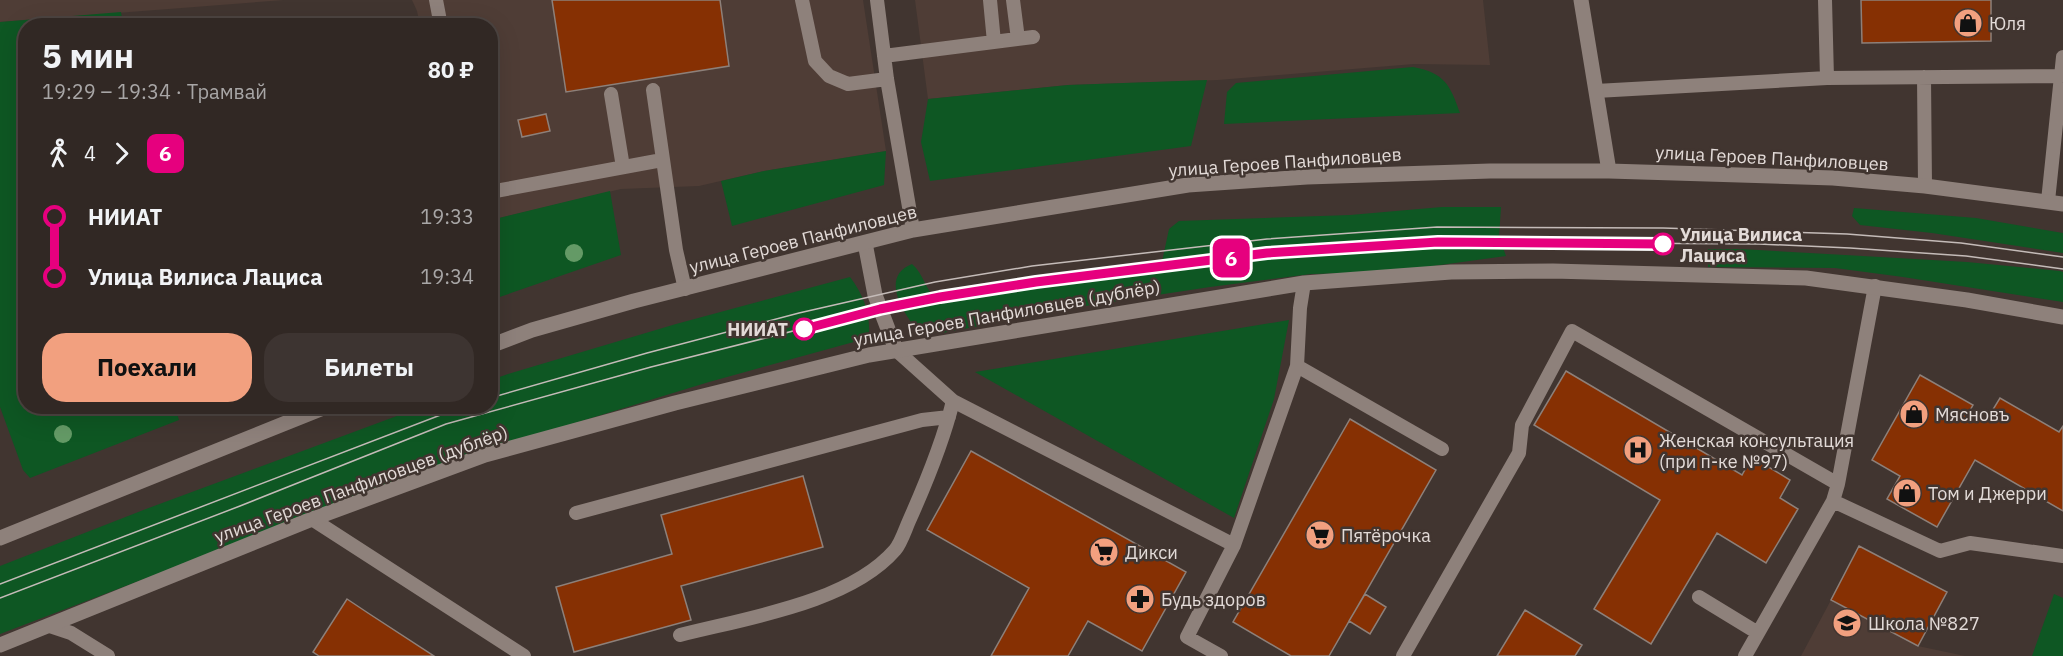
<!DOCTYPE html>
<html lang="ru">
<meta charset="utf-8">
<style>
:root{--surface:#312824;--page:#3d3431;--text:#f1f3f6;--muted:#a8a6a6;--line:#4c4441;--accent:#f2a07f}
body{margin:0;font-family:"IBM Plex Sans",sans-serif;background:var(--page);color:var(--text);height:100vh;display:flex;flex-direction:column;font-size:22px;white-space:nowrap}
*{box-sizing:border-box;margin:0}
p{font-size:20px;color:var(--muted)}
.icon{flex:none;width:33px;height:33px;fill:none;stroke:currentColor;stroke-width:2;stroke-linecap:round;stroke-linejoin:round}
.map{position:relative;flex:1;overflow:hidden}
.sheet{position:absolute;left:18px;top:18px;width:480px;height:396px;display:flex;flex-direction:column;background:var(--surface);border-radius:24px;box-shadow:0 6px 24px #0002,0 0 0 2px var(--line)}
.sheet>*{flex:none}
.badge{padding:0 12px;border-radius:9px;font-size:21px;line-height:39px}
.map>.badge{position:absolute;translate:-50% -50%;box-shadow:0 0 0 3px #fff}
.legs{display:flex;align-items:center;gap:9px;height:66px;padding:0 24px;font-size:20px}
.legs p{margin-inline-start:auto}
.head{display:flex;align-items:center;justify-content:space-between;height:102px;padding:0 24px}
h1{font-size:33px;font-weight:800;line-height:45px}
.cta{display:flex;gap:12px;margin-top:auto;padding:12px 24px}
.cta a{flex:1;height:69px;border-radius:24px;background:var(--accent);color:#111;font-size:24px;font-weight:800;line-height:69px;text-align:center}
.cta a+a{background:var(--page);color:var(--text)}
ul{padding:0 24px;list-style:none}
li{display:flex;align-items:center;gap:21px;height:60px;font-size:22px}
li i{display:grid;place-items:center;width:9px;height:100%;margin:0 8px;background:currentColor}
li i::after{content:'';width:15px;height:15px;margin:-8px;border:4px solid;border-radius:50%;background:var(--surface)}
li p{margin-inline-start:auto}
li:first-child i{background:linear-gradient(#0000 50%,currentColor 0)}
li:last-child i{background:linear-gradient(currentColor 50%,#0000 0)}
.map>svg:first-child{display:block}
.built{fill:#4f3d36}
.green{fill:#0e5723}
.building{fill:#863003;stroke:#8d807a;stroke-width:1.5}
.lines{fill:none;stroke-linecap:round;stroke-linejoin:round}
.lane{stroke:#8e817b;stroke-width:14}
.street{stroke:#8e817b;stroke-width:15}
.secondary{stroke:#8e817b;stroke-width:15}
.tram{stroke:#c4bbb8;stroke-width:1.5}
.tree{fill:#649a66}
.line-1-casing{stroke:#fff;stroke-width:14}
.line-1{stroke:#e6007e;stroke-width:9}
.stop-1-dot{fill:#fff;stroke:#e6007e;stroke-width:3}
.labels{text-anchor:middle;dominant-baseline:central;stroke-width:5;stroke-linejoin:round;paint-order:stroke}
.poi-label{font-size:18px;fill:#e3dbd8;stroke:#413530;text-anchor:start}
.street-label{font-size:18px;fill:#e3dbd8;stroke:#413530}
.stop-label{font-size:18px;font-weight:bold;fill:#e3dbd8;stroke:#413530;text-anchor:start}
</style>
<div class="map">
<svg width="2063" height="656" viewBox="0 0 2063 656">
<rect width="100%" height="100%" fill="#413530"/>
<path class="built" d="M0,0H284L0,22Z
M412,0H863L886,151L764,171L699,186L621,189L491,220L490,26L420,25L417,11Z
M915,0H1483L1490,65L1414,64L1218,80L1068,85L928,99Z
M1831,600L1918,646L1965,656H1801Z"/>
<path class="green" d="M121,12L123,25L26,26V406L175,407L179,420L30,478L23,470L0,407V22Z
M1413,67C1445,73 1450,85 1460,113L1224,124L1227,92L1236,83Z
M1207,80L1191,146L930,181L921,142L928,99L1068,85Z
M886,151L884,185L732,226L721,181L764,171Z
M610,191L621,255L491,300V220Z
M1442,207H1501L1499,237L1506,256L1389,272L1311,274L1210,287L1091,305L942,333L918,332C904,313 879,277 912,264C924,274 925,290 937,300L1099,277L1160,271L1169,229L1179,221L1350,215Z
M1854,208L1976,218L2063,233V253L1932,233L1860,225L1852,216Z
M1708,249H1741L1967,262L2060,271L2063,272V302L1903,277L1835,268L1708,267Z
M850,277C863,294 870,312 869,333L861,340L709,382L464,457L0,634V566L146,509L421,407L490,406L491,380L508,374L676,324Z
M1289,320L1274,399L1234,518L975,372Z
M2054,594L2063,598V656H2032Z"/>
<path class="building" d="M552,0H720L729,66L566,92Z
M1861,0H1991V41L1862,43Z
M546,114L550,131L522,137L518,120Z
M1566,371L1742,475L1752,457L1790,480L1780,498L1798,509L1766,563L1717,533L1651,644L1594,609L1660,500L1534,425Z
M1920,375L1973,405L1969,412L1986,421L2000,398L2059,432L2063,426V511L1975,460L1937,527L1887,499L1900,476L1872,460Z
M1350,419L1436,470L1329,656H1291L1233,622Z
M971,451L1186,572L1142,651L1088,621L1068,656H991L1029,588L927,530Z
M803,476L823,547L681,586L691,620L574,652L556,587L672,554L661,515Z
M1859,546L1947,592L1918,646L1831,600Z
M1365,594L1386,607L1370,634L1349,621Z
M347,599L368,613L434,656H319L313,652Z
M1525,610L1582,645L1575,656H1497Z"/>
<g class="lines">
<path class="lane" d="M436,0L441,26
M802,0L815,61L829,76L848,84L887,79
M877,0L887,79L913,230
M990,0L994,42
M1013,0L1018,39
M1825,0L1827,78
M884,56L1033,37
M1924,77L1925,186
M653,90L676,250L685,289
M1596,91L1827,78L2060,76
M611,94L623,167
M490,192L662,160
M2048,201L2063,57
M896,350L953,401L1234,545L1297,366L1300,308L1304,283
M1297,366L1442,449
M1833,501L1940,551L1970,543L2063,556
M576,513L922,420L949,417
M312,519L524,656
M1699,597L1758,633
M50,626L71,633L108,656
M680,635C746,618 849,603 895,550C901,543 905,530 909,521C926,483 943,442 953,401
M1221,656L1187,637L1234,545
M1403,656L1519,453L1522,425L1572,331L1838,484
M1745,656L1833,501L1838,484L1875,286"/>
<path class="street" d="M865,243L875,295L896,350
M0,645L312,519L485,455L675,403L869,355L1304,283L1451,272L1553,271L1806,278L1967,300L2063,317"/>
<path class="secondary" d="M1581,0L1609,171
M490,346L532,330L634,301L913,230L1188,185L1307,177L1490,171H1609L1833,178L1925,186L2063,204
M0,538L328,406"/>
<path class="tram" d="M490,398L647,353L799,313L935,282L1032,266L1267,239L1437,227L1663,228L1847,234L1961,243L2063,257
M0,584L464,406
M0,598L240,506L446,424L651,367L880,309L940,297L1036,282L1267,253L1438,242L1759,244L1850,248L1966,256L2063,269"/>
</g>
<g class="tree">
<circle cx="574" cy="253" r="9"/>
<circle cx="63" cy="434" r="9"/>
</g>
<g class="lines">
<g class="line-1-casing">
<path id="line-1" d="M804,329L880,309L940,297L1036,282L1267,253L1438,242L1663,244"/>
</g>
<use href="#line-1" class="line-1"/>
</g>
<defs>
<g id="shop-disc" transform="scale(1.5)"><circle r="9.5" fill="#f2a07f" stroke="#413530"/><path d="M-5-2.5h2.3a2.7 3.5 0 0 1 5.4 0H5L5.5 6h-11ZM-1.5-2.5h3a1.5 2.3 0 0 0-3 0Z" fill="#111"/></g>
<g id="hospital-disc" transform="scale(1.5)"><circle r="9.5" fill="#f2a07f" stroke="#413530"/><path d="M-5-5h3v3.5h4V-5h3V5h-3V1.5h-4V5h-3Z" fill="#111"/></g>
<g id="supermarket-disc" transform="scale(1.5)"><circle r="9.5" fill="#f2a07f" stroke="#413530"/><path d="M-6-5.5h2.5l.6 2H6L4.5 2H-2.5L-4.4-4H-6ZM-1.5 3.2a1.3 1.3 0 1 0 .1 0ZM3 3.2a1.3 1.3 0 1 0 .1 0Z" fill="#111"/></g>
<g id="pharmacy-disc" transform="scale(1.5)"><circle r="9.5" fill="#f2a07f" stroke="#413530"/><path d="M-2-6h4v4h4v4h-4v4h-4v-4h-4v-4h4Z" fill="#111"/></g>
<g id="school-disc" transform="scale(1.5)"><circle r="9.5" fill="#f2a07f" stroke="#413530"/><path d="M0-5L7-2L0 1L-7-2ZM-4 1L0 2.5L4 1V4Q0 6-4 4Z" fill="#111"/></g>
</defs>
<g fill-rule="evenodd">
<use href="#shop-disc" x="1968" y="23"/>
<use href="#shop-disc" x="1914" y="414"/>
<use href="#hospital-disc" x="1638" y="450"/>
<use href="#shop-disc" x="1907" y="493"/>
<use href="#supermarket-disc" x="1320" y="535"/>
<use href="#supermarket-disc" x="1104" y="552"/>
<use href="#pharmacy-disc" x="1140" y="599"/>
<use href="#school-disc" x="1847" y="623"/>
</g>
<g class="stop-1-dot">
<circle cx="1663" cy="244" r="10"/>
<circle cx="804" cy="329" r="10"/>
</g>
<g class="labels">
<g class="poi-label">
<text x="1989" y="23">Юля</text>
<text x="1935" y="414">Мясновъ</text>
<text x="1659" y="440">Женская консультация<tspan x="1659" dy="21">(при п-ке №97)</tspan></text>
<text x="1928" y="493">Том и Джерри</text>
<text x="1341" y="535">Пятёрочка</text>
<text x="1125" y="552">Дикси</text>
<text x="1161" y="599">Будь здоров</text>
<text x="1868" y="623">Школа №827</text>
</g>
<g class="street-label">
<text transform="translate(1772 158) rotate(3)">улица Героев Панфиловцев</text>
<text transform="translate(1285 162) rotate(-4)">улица Героев Панфиловцев</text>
<text transform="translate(803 239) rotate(-14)">улица Героев Панфиловцев</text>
<text transform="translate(1007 313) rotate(-10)">улица Героев Панфиловцев (дублёр)</text>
<text transform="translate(361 484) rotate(-20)">улица Героев Панфиловцев (дублёр)</text>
</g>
<g class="stop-label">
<text x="1680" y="234">Улица Вилиса<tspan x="1680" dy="21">Лациса</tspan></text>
<text x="788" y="329" text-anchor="end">НИИАТ</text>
</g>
</g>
</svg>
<b class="badge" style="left:1231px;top:258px;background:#e6007e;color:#fff">6</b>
<section class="sheet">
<div class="head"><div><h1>5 мин</h1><p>19:29 – 19:34 · Трамвай</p></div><b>80 ₽</b></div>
<div class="legs"><svg class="icon" aria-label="walk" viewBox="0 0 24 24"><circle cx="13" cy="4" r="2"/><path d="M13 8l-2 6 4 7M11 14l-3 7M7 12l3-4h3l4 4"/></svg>4<svg class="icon" aria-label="forward" viewBox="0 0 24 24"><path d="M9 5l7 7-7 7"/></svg><b class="badge" style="background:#e6007e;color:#fff">6</b></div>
<ul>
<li><i style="color:#e6007e"></i><b>НИИАТ</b><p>19:33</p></li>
<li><i style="color:#e6007e"></i><b>Улица Вилиса Лациса</b><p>19:34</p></li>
</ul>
<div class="cta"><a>Поехали</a><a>Билеты</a></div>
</section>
</div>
